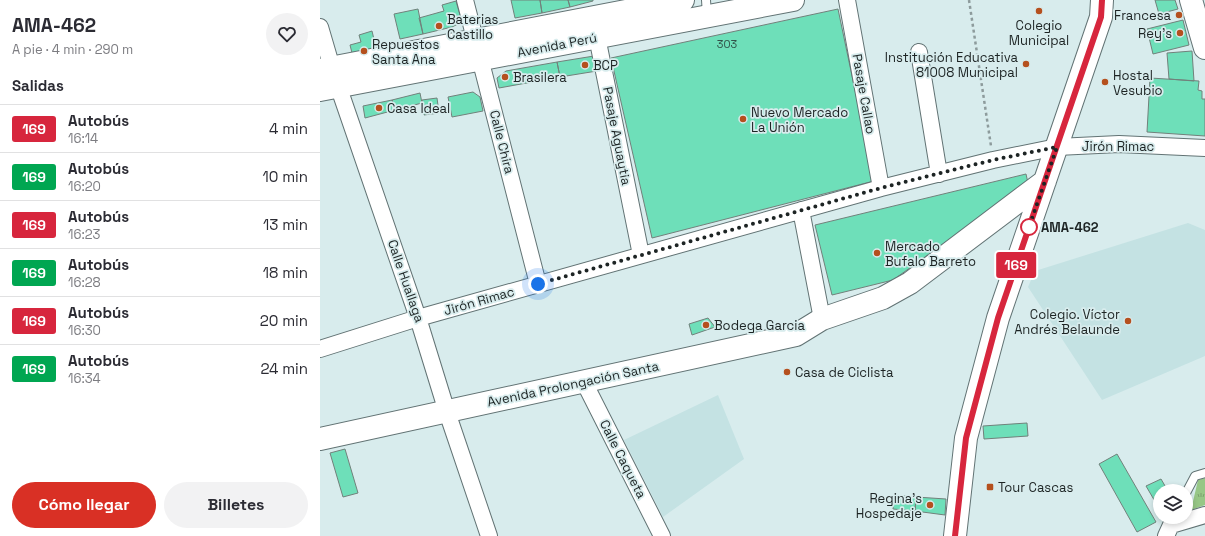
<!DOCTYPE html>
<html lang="es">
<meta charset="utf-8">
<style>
:root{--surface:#fff;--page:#f2f2f3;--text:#2b2b33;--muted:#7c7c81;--line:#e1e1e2;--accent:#d93025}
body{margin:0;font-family:"Space Grotesk",sans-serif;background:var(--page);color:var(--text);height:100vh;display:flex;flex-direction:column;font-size:15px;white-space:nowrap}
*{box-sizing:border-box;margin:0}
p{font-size:13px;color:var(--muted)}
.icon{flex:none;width:22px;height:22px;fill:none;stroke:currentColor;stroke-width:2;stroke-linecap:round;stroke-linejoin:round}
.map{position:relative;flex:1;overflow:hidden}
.panel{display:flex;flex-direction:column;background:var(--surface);width:320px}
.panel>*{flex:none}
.badge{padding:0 8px;border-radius:3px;font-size:14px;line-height:26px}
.controls{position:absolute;left:833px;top:484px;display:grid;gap:8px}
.controls a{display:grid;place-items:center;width:40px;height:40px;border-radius:50%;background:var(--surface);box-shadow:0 2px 6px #0003;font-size:20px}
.you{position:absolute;width:20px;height:20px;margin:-10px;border:3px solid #fff;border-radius:50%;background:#1a73e8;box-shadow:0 0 0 6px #1a73e833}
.map>.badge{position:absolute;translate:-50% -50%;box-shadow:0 0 0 2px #fff}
h2{padding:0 12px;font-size:15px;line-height:36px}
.round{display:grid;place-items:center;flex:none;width:42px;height:42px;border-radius:21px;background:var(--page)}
.overview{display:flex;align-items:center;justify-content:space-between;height:68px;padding:0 12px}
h1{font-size:19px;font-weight:600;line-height:30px}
.action{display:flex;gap:8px;margin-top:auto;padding:8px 12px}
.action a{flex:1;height:46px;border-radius:24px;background:var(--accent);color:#fff;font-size:16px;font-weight:600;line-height:46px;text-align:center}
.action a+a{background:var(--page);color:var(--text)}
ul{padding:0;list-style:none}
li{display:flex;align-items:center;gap:12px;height:48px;padding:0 12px;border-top:1px solid var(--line)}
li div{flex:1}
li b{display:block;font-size:15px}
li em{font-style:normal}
li .badge{min-width:44px;font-weight:700;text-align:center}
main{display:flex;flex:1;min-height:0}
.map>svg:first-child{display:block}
.built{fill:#c4e2e3}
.park{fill:url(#park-tufts)}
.building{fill:#6edfb9;stroke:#71817b}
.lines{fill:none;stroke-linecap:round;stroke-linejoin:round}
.lane-casing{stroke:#627374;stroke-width:10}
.street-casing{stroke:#627374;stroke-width:18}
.secondary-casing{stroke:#627374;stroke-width:24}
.primary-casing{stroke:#627374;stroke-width:24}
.path{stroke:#8d9b9c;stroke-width:2.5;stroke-dasharray:3 3;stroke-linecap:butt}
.lane{stroke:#fff;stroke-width:8}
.street{stroke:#fff;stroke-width:16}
.secondary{stroke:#fff;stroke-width:22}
.primary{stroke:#fff;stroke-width:22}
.line-casing{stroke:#fff;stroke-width:9}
.line{stroke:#d7263d;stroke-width:6}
.walk{stroke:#1d2424;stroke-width:4;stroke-dasharray:0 7.2}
.poi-dot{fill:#b5501e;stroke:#d8eced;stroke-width:1.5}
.stop-dot{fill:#fff;stroke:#d7263d;stroke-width:2}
.labels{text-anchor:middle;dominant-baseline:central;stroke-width:3.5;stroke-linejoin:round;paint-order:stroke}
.number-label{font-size:11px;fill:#315349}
.poi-label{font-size:13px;fill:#1d2424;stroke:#d8eced;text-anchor:start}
.street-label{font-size:13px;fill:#1d2424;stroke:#d8eced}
.stop-label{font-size:13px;font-weight:bold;fill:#1d2424;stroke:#d8eced;text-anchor:start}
</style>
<main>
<section class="panel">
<div class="overview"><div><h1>AMA-462</h1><p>A pie · 4 min · 290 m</p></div><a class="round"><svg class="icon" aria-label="heart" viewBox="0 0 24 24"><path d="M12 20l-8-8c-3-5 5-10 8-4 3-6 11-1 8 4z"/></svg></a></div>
<h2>Salidas</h2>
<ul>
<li><span class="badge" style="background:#d7263d;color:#fff">169</span><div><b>Autobús</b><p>16:14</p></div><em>4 min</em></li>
<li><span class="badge" style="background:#00a651;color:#fff">169</span><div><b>Autobús</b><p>16:20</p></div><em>10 min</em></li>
<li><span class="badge" style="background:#d7263d;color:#fff">169</span><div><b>Autobús</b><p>16:23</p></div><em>13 min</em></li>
<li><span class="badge" style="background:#00a651;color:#fff">169</span><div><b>Autobús</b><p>16:28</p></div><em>18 min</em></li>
<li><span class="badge" style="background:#d7263d;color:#fff">169</span><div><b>Autobús</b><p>16:30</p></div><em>20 min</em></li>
<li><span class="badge" style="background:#00a651;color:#fff">169</span><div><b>Autobús</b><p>16:34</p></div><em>24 min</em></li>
</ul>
<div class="action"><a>Cómo llegar</a><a>Billetes</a></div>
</section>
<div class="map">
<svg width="885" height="536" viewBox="0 0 885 536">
<defs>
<pattern id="park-tufts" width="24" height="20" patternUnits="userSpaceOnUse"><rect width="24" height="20" fill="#97c786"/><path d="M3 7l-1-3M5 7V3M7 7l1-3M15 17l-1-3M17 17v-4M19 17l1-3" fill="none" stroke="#7ba16d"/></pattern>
</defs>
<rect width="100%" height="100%" fill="#d8eced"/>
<path class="built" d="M868,223L885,230V356L782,400L708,287L715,271Z
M398,395L424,459L343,517L304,440Z"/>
<path class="park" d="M885,478V505L871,510L878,480Z"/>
<path class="building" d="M191,0H220L222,13L195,18Z
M220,0H248L250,7L222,13Z
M248,0H273V1L250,7Z
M835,0H855L858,9L839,14Z
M136,1L142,22L132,27L103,34L99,18L124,11L122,5Z
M98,9L103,34L80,39L74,14Z
M518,9L554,181L332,238L291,58Z
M863,20L869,45L833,54L827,29Z
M52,31L57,52L33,57L30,45L41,42L39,35Z
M872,51L874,81L849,79L847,53Z
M274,56L277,71L240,77L237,62Z
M237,62L240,77L179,88L177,78L186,71Z
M830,78L879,81L878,90L882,91V99H885V136L827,132Z
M153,92L160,97L163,111L132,117L128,97Z
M100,93L102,103L75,110L72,100Z
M117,98L119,113L104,115L102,100Z
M72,100L75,110L45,118L43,106Z
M706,174L708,183L573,280L512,295L495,225Z
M388,318L395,327L372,335L369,324Z
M707,423L708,436L664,439L663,426Z
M25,449L38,493L23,497L10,453Z
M797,454L836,522L817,532L779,464Z
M841,479L848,491H840V510L826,486Z
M574,495L596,497L595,511L573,509Z
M596,497L626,499L625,515L595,511Z"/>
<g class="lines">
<g class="lane-casing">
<path id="lane" d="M386,0L387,15
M866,493L875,476L885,473"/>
</g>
<g class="street-casing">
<path id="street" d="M145,0L218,284
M527,0L561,188
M0,27L12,68L98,318L127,412L169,536
M275,27L321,255
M599,52L619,174
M481,210L502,319
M0,349L98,318L561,188L673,160L737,147L799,144L885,148
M264,382L342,536
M846,536L851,525L885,515"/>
</g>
<g class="secondary-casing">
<path id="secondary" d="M0,439L476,335L502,319L563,298L590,283L725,181
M635,536L646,438L678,318L781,17L782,0"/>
</g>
<g class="primary-casing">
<path id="primary" d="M871,0L885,48
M0,70L363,0
M0,90L473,0"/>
</g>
<path class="path" d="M649,0L671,146"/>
<use href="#lane" class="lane"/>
<use href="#street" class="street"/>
<use href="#secondary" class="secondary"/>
<use href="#primary" class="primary"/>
</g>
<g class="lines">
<g class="line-casing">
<path id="line" d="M635,536L646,438L678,318L781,17L782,0"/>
</g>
<use href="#line" class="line"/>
<path class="walk" d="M218,284L561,188L673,160L737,147L709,227"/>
</g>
<g class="poi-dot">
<circle cx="719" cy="11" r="4"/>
<circle cx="859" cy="15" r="4"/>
<circle cx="119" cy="26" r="4"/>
<circle cx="860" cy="33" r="4"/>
<circle cx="44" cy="51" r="4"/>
<circle cx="706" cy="64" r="4"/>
<circle cx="265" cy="65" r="4"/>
<circle cx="185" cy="77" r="4"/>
<circle cx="785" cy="82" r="4"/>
<circle cx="59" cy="108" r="4"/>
<circle cx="423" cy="119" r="4"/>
<circle cx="557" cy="253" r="4"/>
<circle cx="808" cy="321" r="4"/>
<circle cx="386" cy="325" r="4"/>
<circle cx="467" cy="372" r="4"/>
<rect x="666" y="483" width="8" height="8" rx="2"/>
<circle cx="610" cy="505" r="4"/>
</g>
<circle class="stop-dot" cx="709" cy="227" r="8"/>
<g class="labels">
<g class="number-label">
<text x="407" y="44">303</text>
</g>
<g class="poi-label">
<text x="851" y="15" text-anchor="end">Francesa</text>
<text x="127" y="19">Baterias<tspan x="127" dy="15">Castillo</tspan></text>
<text x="719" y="25" text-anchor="middle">Colegio<tspan x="719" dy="15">Municipal</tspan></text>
<text x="852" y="33" text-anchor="end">Rey's</text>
<text x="52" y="44">Repuestos<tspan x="52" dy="15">Santa Ana</tspan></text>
<text x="698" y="57" text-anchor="end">Institución Educativa<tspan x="698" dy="15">81008 Municipal</tspan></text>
<text x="273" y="65">BCP</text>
<text x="793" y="75">Hostal<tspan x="793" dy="15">Vesubio</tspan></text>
<text x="193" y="77">Brasilera</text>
<text x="67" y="108">Casa Ideal</text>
<text x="431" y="112">Nuevo Mercado<tspan x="431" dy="15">La Unión</tspan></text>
<text x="565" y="246">Mercado<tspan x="565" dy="15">Bufalo Barreto</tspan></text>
<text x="800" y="314" text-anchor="end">Colegio. Víctor<tspan x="800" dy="15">Andrés Belaunde</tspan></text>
<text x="394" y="325">Bodega Garcia</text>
<text x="475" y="372">Casa de Ciclista</text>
<text x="678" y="487">Tour Cascas</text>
<text x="602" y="498" text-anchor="end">Regina's<tspan x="602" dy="15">Hospedaje</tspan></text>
</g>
<g class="street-label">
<text transform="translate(237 45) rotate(-11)">Avenida Perú</text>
<text transform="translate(544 94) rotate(80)">Pasaje Callao</text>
<text transform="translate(297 136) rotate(79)">Pasaje Aguaytia</text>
<text transform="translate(182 142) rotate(76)">Calle Chira</text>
<text x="798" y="146">Jirón Rimac</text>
<text transform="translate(86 281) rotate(71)">Calle Huallaga</text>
<text transform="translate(159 301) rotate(-16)">Jirón Rimac</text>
<text transform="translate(253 384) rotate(-12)">Avenida Prolongación Santa</text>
<text transform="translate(303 459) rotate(63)">Calle Caqueta</text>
</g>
<g class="stop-label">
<text x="721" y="227">AMA-462</text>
</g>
</g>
</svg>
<div class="controls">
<a><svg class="icon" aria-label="layers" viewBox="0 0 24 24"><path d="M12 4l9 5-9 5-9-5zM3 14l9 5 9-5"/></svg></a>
</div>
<div class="you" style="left:218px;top:284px"></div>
<b class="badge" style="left:696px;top:265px;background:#d7263d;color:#fff">169</b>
</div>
</main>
